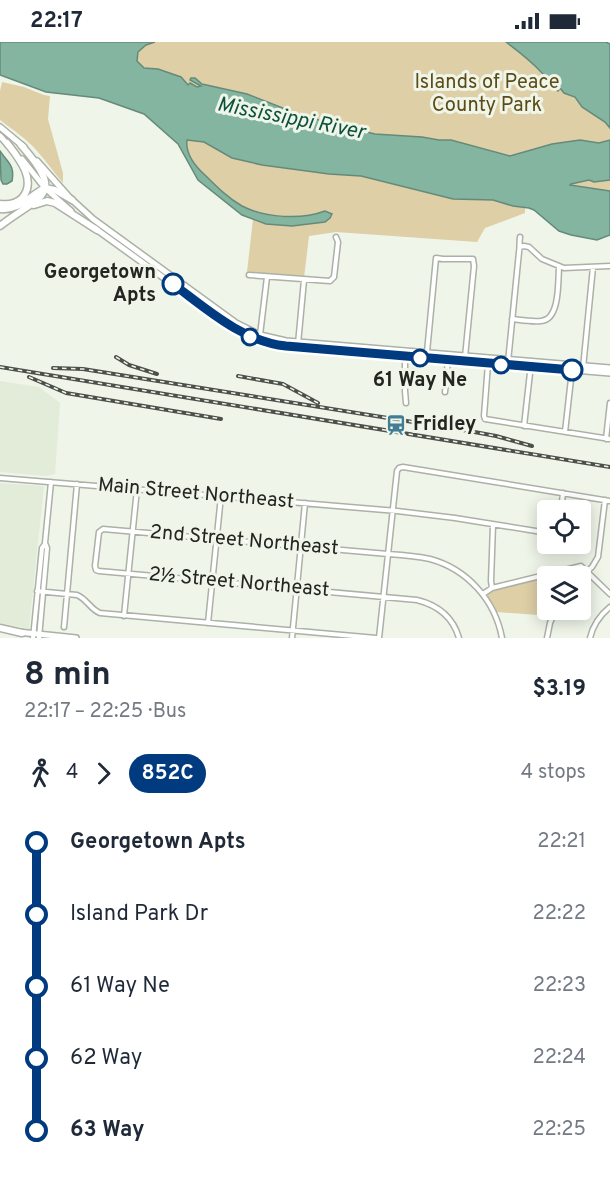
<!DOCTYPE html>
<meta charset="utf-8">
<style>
:root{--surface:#fff;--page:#f6f6f7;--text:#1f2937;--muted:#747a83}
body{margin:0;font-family:Overpass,sans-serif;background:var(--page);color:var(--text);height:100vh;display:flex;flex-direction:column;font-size:22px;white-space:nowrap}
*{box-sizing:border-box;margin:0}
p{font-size:20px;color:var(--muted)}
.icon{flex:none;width:33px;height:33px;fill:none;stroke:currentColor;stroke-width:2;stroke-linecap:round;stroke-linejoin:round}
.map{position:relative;height:596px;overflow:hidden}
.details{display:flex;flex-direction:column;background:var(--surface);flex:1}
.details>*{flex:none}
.badge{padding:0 12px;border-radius:20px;font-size:21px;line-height:39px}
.controls{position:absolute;left:537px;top:458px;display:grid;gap:12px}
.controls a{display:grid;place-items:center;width:54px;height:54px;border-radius:6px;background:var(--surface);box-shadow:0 3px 15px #0003;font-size:30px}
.map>.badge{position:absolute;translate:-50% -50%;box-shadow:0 0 0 3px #fff}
.legs{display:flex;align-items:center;gap:9px;height:66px;padding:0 24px;font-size:20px}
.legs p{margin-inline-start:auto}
.summary{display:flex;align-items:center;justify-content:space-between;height:102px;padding:0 24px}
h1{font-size:33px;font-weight:700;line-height:45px}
ul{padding:0 24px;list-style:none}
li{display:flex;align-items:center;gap:21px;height:72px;font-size:22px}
li i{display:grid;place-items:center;width:9px;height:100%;margin:0 8px;background:currentColor}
li i::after{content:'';width:15px;height:15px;margin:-8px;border:4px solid;border-radius:50%;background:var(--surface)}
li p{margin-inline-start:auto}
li:first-child i{background:linear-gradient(#0000 50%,currentColor 0)}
li:last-child i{background:linear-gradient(currentColor 50%,#0000 0)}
.status{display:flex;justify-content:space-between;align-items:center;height:42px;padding:0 30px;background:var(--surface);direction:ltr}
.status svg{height:16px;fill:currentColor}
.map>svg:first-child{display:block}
.built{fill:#e3ecd9}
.green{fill:#decfa7}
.water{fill:#83b5a1;stroke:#668a7a;stroke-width:1.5}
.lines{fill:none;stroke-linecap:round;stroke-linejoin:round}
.minor-casing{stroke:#abb1a6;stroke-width:7}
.major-casing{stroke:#abb1a6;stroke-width:8}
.highway-casing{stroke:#abb1a6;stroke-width:9}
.minor{stroke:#fff;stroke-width:4}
.major{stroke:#fff;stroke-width:5}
.highway{stroke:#fff;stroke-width:6}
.rail-casing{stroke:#4d504a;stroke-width:4}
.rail{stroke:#eff5e9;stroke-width:1.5;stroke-dasharray:4.5;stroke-linecap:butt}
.line-1-casing{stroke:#fff;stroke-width:14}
.line-1{stroke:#003b80;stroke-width:9}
.stop-1-dot{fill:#fff;stroke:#003b80;stroke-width:3}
.labels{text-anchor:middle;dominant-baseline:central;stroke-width:6;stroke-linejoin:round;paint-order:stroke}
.park-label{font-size:20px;fill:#5c4b16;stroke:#eff5e9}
.stop-label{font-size:20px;font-weight:bold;fill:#232520;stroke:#eff5e9;text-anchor:end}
.poi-label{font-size:20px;font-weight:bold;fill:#232520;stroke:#eff5e9;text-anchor:start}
.street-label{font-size:20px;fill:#232520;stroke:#eff5e9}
.water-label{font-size:21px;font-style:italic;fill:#0c513d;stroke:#eff5e9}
</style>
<div class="status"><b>22:17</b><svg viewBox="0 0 49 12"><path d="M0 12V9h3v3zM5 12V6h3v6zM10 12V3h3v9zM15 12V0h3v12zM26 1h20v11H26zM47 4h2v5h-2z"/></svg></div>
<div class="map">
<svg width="610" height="596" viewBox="0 0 610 596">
<rect width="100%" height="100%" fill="#eff5e9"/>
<path class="built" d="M0,339L39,345L60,361L55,432L47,434L0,430Z
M0,441L44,444L29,587L0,581Z"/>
<path class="green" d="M155,0H506C525,14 540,28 554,47L560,46L564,51L575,55L582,65L606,80L610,86V98L599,101L586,99L552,102L510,114L451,98H439L422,95L375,92L332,82L293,70L247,52L199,41H195H198L201,45L188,43L158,27L144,26L137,19L138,10L146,3Z
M2,40L24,45L44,53L50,54L48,77L63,131V141C54,131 47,120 38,110C27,97 13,88 0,78V49Z
M187,98L204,100L232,116L262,123L329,132L361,134L453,157L493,158L513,164L525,166V171L485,186L477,200L336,190L309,194L304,236L247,230L253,177L266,182L292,184L325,169C301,178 264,176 242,164C228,156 217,145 206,134C196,125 185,112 187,98Z
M589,138L594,140L610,138V149L570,144L571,142Z
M579,526L582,527L583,530L580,534H548Z
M547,534L548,567H554L551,574L496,570L487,554L488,551L494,547Z"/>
<path class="water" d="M0,0H155L146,3L138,10L137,19L144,26L158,27L181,35L188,43L190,41L197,45L201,44L190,38L191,36H195L202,42L247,52L293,70L332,82L375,92L422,95L439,98H451L510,114L552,102L580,98L599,101L610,98V138L594,140L589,138L571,142L570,143L610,149V193L597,198L571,193L559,189L534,168L529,166L513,164L493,158L453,157L361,134L329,132L262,123L232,116L204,100L187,98C185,112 196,125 206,134C217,145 228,156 242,164C265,176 301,178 325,169L332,172L330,176L325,180L292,184L266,182L242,173L198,138L178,102L144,72L99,56L46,50L0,33Z
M506,0H606L610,2V86L605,80L582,65L575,55L564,51L560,46L558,49C550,45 547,36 541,30C530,18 518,9 506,0Z
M0,109C8,121 15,123 12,139L7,142H3L1,138Z"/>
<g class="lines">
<g class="minor-casing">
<path id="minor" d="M520,205L524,204L529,205L542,217L564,226L610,224
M249,233L330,239L334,235L338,200L336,195
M512,277C521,278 531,280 541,279C560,278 558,240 559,225
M260,293L267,235
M298,302L304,238
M427,310L436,216L443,217H473L474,224L465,315
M405,314V349L406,361
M508,320L519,210C520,205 519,201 520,195
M488,322L484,374L485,377L610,397
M583,326L593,225
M445,350L448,318
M524,384L531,322
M565,390L572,328
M606,397L610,361
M0,436L397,469L455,476L548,491
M561,468L563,451
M580,536L592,525L598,515L605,458
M492,546L491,539L493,483
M37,549L77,553C87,557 90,567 100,571L376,596
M483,552L492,546L581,524L610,552
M124,574L137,447
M208,581L221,454
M64,585L77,442
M33,596L42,506L45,502
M39,596L47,506L45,501L51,440
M292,596L305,461
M379,596L397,429L399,426L403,425L610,459
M459,596C453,575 437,563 417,558L99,529L96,528L95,524L99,490L103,487L388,512C402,513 416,514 430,517C467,527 495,558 502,596
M547,596L550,581L556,567
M590,596C593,583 599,574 610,565"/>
</g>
<g class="major-casing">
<path id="major" d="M0,85L24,105
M0,94L9,104
M22,117L45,146L71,169
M37,119L69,155L93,177L236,281L260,293L286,299L610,326
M96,187L233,286C250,296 267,302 286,304L610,331
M18,590L76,596"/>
</g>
<g class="highway-casing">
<path id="highway" d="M0,162C8,163 16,162 22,156C38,138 17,114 7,101
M34,163L47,159L55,161L97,188
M0,167C19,169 29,154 45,146L55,148L72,158
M0,184C41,152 67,155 21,103
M0,586L22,591"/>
</g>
<use href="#minor" class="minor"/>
<use href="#major" class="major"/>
<use href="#highway" class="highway"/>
<g class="rail-casing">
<path id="rail" d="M116,315L129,323L157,332
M0,325L610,425
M53,326L83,327L469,389L496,394L532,404
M238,334L283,342L318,361
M29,335L66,351L221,377"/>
</g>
<use href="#rail" class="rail"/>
</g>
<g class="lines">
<g class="line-1-casing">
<path id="line-1" d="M173,242C208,268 242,299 286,304L572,328"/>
</g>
<use href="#line-1" class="line-1"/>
</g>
<defs>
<g id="station-bare" transform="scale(1.62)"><path d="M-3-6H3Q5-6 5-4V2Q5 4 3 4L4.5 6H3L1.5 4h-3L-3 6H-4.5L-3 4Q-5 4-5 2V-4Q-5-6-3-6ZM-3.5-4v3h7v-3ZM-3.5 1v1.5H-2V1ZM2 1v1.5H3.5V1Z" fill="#417d94" stroke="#eff5e9" stroke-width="2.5" paint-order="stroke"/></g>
</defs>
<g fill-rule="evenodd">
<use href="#station-bare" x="396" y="383"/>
</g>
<g class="stop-1-dot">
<circle cx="173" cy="242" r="10"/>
<circle cx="250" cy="295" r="8"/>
<circle cx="420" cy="316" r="8"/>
<circle cx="501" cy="323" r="8"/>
<circle cx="572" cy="328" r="10"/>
</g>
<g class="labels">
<g class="park-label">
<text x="487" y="41">Islands of Peace<tspan x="487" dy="23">County Park</tspan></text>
</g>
<g class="stop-label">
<text x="156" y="231">Georgetown<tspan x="156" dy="23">Apts</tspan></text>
<text x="420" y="339" text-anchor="middle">61 Way Ne</text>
</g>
<g class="poi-label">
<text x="413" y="383">Fridley</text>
</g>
<g class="street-label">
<text transform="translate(196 452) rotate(5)">Main Street Northeast</text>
<text transform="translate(244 499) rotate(5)">2nd Street Northeast</text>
<text transform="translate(239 541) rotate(5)">2½ Street Northeast</text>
</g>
<g class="water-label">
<text transform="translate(291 77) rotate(11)">Mississippi River</text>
</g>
</g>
</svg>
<div class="controls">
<a><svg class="icon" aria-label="locate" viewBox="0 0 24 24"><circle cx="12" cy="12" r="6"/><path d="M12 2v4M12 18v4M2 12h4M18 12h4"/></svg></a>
<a><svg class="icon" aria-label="layers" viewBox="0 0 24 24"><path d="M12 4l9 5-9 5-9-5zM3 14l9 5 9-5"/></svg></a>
</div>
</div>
<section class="details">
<div class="summary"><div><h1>8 min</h1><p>22:17 – 22:25 · Bus</p></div><b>$3.19</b></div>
<div class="legs"><svg class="icon" aria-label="walk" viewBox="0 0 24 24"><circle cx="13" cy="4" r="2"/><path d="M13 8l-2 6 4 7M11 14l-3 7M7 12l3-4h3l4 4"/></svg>4<svg class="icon" aria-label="forward" viewBox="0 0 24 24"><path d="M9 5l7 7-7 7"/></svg><b class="badge" style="background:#003b80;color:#fff">852C</b><p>4 stops</p></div>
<ul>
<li><i style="color:#003b80"></i><b>Georgetown Apts</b><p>22:21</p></li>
<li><i style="color:#003b80"></i><span>Island Park Dr</span><p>22:22</p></li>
<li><i style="color:#003b80"></i><span>61 Way Ne</span><p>22:23</p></li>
<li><i style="color:#003b80"></i><span>62 Way</span><p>22:24</p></li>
<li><i style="color:#003b80"></i><b>63 Way</b><p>22:25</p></li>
</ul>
</section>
